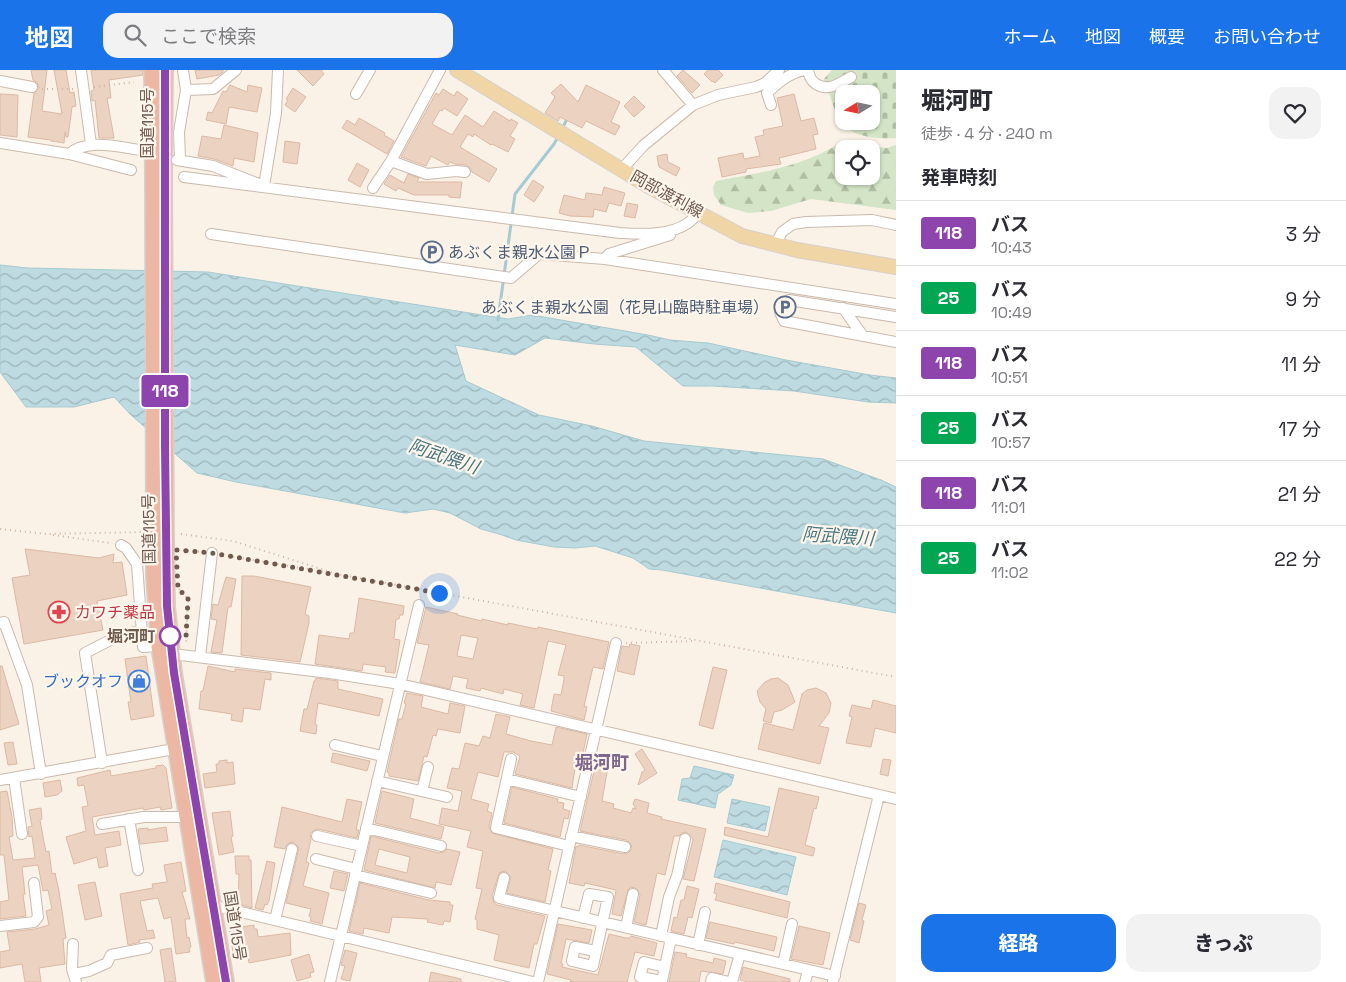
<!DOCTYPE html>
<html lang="ja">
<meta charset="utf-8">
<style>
:root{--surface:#fff;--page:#f2f2f3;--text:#2b2b33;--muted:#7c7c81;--line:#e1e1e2;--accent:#1a73e8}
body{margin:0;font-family:"Space Grotesk","Noto Sans JP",sans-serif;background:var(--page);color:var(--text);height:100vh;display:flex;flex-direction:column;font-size:19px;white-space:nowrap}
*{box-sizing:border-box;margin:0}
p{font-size:16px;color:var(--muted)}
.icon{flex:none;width:28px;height:28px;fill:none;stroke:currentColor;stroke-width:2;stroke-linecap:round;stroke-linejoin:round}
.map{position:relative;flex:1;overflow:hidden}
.panel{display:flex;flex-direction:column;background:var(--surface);width:450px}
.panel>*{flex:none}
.badge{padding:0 10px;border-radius:4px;font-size:18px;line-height:32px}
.needle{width:32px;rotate:260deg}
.buttons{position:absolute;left:835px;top:15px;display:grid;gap:10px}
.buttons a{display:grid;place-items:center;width:45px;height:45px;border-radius:10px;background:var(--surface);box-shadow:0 1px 4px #0004;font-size:25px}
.you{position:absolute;width:25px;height:25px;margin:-12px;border:4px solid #fff;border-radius:50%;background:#1a73e8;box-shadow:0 0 0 8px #1a73e833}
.map>.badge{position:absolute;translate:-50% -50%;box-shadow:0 0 0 2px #fff}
h2{padding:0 25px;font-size:19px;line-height:45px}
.round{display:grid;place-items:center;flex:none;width:52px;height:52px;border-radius:15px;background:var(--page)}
.headline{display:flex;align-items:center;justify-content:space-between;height:85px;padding:0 25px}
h1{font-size:24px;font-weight:800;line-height:38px}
.button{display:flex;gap:10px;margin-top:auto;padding:10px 25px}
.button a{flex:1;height:58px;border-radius:15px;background:var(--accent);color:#fff;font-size:20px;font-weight:800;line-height:58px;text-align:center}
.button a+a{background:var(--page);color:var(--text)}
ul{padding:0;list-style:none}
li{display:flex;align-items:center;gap:15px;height:65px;padding:0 25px;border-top:1px solid var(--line)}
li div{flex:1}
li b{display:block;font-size:19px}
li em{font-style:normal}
li .badge{min-width:55px;font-weight:700;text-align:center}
header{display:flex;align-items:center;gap:30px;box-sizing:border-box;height:70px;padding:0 25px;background:var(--accent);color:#fff}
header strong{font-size:24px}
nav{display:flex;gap:28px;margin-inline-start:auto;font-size:18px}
.search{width:350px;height:45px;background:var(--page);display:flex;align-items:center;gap:12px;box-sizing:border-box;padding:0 18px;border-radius:15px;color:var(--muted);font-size:19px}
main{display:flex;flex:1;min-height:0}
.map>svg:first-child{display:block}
.forest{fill:url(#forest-firs);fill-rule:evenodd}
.cemetery{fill:url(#cemetery-stones);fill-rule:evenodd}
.water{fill:url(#water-waves);stroke:#a5cad1}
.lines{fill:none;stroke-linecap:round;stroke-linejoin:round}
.stream{stroke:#a5cad1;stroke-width:3}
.building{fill:#ecd2c1;stroke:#dcb9a4;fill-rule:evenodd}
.minor-casing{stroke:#cabaae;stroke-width:12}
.major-casing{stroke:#d7d1cd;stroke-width:16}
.highway-casing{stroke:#d7d1cd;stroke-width:18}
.path{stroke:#d0b6a5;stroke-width:2;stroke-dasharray:1 4;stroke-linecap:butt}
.minor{stroke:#fff;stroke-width:10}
.major{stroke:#f0d5a6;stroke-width:14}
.highway{stroke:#ecb8a4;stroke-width:15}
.highway-bridge-casing{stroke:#d7d1cd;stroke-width:18;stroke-linecap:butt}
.highway-bridge{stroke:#ecb8a4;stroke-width:15}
.line-casing{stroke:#fff;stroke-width:11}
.line{stroke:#8e44ad;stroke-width:8}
.walk{stroke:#705a4e;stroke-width:5;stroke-dasharray:0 9}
.stop-dot{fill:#fff;stroke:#8e44ad;stroke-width:2.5}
.labels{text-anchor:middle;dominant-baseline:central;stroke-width:4.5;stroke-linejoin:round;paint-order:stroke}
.street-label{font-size:16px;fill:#705a4e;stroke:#fdf6ec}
.service-label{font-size:16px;fill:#4e5e75;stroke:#fdf6ec;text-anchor:start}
.health-label{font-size:16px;fill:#be3a42;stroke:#fdf6ec;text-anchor:start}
.stop-label{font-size:16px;font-weight:bold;fill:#705a4e;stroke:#fdf6ec;text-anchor:end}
.shop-label{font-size:16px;fill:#366cbe;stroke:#fdf6ec;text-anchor:end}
.water-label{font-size:18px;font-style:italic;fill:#4b7780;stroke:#fdf6ec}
.neighbourhood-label{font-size:18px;font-weight:bold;fill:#7f668c;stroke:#fdf6ec}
</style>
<header>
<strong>地図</strong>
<div class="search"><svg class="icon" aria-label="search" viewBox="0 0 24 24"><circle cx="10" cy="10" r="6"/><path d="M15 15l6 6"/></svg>ここで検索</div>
<nav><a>ホーム</a><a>地図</a><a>概要</a><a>お問い合わせ</a></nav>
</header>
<main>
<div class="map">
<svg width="896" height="912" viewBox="0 0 896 912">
<defs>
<pattern id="forest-firs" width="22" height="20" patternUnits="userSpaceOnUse" patternTransform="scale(1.25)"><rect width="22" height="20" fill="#d3e5c6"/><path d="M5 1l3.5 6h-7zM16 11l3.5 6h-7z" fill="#b0bda3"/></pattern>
<pattern id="cemetery-stones" width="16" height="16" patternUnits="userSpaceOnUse" patternTransform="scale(1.25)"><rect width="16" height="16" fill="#d3e5c6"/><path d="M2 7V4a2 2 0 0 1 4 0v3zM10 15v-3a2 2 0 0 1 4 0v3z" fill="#b0bda3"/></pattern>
<pattern id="water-waves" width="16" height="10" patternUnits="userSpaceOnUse" patternTransform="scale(1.25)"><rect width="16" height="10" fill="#bddbe1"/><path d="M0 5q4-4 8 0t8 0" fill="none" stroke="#9eb5b9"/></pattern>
</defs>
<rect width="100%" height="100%" fill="#faf2e6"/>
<path class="forest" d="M840,73L887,78L896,75V140L811,129L771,141L748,143L721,135L714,125L713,117L716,111C759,103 802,97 840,73ZM844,79H871V106H844Z"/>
<path class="cemetery" d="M832,0H896V68C877,69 850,68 839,49C833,37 829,22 824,9ZM844,24H871V51H844Z"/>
<path class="water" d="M0,195L28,198L208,202L508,249L532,245L648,265L670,270L708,273L786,290L870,305L896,308V333L868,332L794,321L712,316H683L636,277L594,274L545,268L515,285L455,275L466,311L539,345L592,356L644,371L823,389L881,410L896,417V543L662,500L649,499L633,488L595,476L575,478L554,477L516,470L499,464L481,459L450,443L433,439L405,443L236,412L197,403L131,345L114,327L74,337H26L0,302Z
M694,696L734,705L731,715L718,724L715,738L678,730L682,709L690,708Z
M732,729L770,737L765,761L727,753Z
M723,770L796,787L787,825L714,807Z"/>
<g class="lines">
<path class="stream" d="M562,59L568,47
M498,250L515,124L554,74L558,67"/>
</g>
<path class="building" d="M31,0H47L42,41L62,44L54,0H66L70,23L74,22L76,36L72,37L68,67H66L65,62L64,73L51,71V70L28,67L34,23L39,18L37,12L33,10Z
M91,0H143V5L109,10L111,28H107L114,68H99L95,30L92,31L91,21L94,20Z
M195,0H223V2L219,5L197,9Z
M297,0H321L324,4L313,16Z
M683,0L700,15L692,23L677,6Z
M708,0H718L723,5L715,13L713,11L712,12L704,4Z
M561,14L578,32L586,15L620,32L611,52L620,56L615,65L586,51L582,58L560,47L558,51L545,43L555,27L551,23Z
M230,15L247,22L248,15L262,18L257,42L229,37L226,54L206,50L208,42L212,43L223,21L226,22Z
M293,18L306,27L295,42L285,35L288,30L286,29Z
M443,19L454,26L457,21L468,29L457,46L444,38L442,41L440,40L432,54L452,65L465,45L483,57L494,41L510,51L511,49L518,53L510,66L515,69L508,82L492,74L491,75L474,64L473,67L468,64L460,77L497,99L489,112L472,102L469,97L466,95L455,94L450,92L448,95L431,86L426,96L401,87L436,23L439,25Z
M0,24L18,25L17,67L0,65Z
M794,24L801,51L814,48L818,64L813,65L816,79L779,88L781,94L746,99V102L722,107L718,88L743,83L744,89L760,86L755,67L764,65L763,60L783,56L777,28Z
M634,26L645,37L634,47L624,36Z
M359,48L385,63L384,65L394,71L387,84L342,58L347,50L355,55Z
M224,55L258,63L254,92L234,88L233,96L214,89L198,86L202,66L221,69Z
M285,71L300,73L297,94L283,92Z
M667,84L668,92L680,98L676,106L659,97L657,86Z
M357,93L369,100L360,117L348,110Z
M408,104L419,108L417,112H462L460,128L449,127V125H414L398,118L396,121L384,114L390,105L404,113Z
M533,110L544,117L534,132L524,125Z
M604,117L625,123L621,136L609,133L606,142L594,139L593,147L570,146L559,143L564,125L585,130L586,123L602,125Z
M627,133L638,135L635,148L624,146Z
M25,479L99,488L114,484L113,493L122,492L127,525L97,531L103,560L24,574L12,508L30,505Z
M242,506H254L311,517L305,544L309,546V553L300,592L241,585Z
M226,507L236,509L231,537H228L222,583L211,582L217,550L211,549L213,534L218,535Z
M359,528L404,536L403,545H400L399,549H396L394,569L400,570L395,603L385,602L386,597L363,594L362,601L315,594L319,565L349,569L350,563H354Z
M426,537L458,544L457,545L482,551V549L508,555V553L537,559L538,557L609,572L603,599L593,597L584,636L587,637L584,650L551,641L554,624L561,625L564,609V606L558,605L566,575L548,571L534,638L520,635L523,624L504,619L503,624L481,618L480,621L466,618L468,609L453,606L450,619L420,612L429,575L417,573ZM461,565L478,568L473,589L457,586Z
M630,574L640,576L634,605L617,601L622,576L629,577Z
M146,586L154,646L131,650L128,632H131L125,589Z
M0,596H2L19,654L0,660Z
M208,596L235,602V599L271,603V610L265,609L260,640L244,638L242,652L231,650L232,644L199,639L201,621H203Z
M713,597L727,600L713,659L699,655Z
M316,608L338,611V619L383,629L379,646L318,633L315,654L317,655L316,664L300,661L304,639H307L314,611H315Z
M778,608L788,615L795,632L782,640L774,642L771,653L763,651L766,639L760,632L757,621L765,612L771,609Z
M816,618L826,623L831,633L829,643L819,656L829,658L820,694L758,679L764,653L793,660L802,624L807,620Z
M407,623L423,626L421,637L448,644L450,633L465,636L460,663L438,659L436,666L433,665L427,687L424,686L418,711L389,706V703L387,702L399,649H402L406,634L404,633Z
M873,630L896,636V663L875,658L871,677L846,673L852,647L849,646L852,635L871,639Z
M496,644L510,647L506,664L531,671L552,675L556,657L587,664L580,697L578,696L577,699L575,698L572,718L515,704L520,686L513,682H504L498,707L478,702L471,729L489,734L487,741L492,743L489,757L492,763L553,779L548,800L551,801L545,832L507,823L511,807L505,801L499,803L498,806L492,826L494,833L497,835L545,846L537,874H534L529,898L494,890L499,865L477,859V850L475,849L482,819L476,818L483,781L467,777L471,761L439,754L442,738L458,741L462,721L447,718L452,698L459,699L465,673L479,676L483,666L490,668Z
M13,672L17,694L8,695L4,673Z
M642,679L657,703L638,715L642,702L645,700L635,684Z
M333,683L370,691L367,701L331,692Z
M597,688L609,691L602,731L614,734L613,738L631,743L633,738L636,739L633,734L635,729L649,733L647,743L662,747L661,749L706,759L694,811L683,809L693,770L691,766L686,762L682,763L679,766H674L665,805L657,803L646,855L634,852L640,825L637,819L631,817L628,820L621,846L612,844L616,820L585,813L584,816L569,813L576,776L578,777L579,775L624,784L628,783L632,779L631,774L626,770L580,761Z
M883,689L891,690L888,706L880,704Z
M227,690V693L233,692L235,714L205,718L203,704L217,702L216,694H219V691Z
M163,695L166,698L172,738L161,740L160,737L144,740L143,738L92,747L95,765L119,761L121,775L105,778L108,796L99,798L97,787L74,794L66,767L86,761L82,737L88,736L84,715L78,716L77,708L110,700L111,706L156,698V696Z
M60,710L62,721L57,725L45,727L43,713Z
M512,717L558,729L557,732L564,733L563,739L570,741L568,749L564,748L560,767L504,753Z
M779,718L819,727L816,739L814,738L805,775L815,778L813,786L724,765L725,757L768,767Z
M7,721L12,747L13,766L9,767L13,790L35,788L32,766L29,767L28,757L32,756L29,740L41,738L42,749L40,750L43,767L46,782L49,781L52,804L55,803L59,821L66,868L63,869L65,894L39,898L41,912H25L22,894L0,898V882L10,880L7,862L35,859L49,855L46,841L52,839L48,820L43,821L38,795L22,797L25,824L23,825L26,846L0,849V832L9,830L4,785H0V722Z
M382,721L414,729L410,748L444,757L441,769L375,753Z
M347,729L362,732L356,760H359L357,768L318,759L314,760L310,764L311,769L306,792L309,793L303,816L329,823L322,854L310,851L311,847L309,846L311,839L286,833L299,778L293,772L287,774L285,779L274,777L282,737L342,752Z
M230,741L233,766L231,767L234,782L219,785L212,743Z
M166,757L168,771L140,774L138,759L148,758V760Z
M371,766L439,783L443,782L447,779L460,782L451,815L436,812L435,818L364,800ZM379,779L410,787L407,803L375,795Z
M235,786H249V790H251L252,838L238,834L239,804H236Z
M267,791L275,793L269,831L267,835L265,834L263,840L255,838Z
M181,792L186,821L182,822L190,849H185L187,868L189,867L191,877L189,878L190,882L176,884L171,847L164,849L158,828L140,831L147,861L153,860L155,868L139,870L140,872L128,875L120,824L153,818L152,814L167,812L164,795Z
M334,801L348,804L344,821L330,818Z
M95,812L102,846L85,850L78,815Z
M360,813L429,830L450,832V835H453L450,852L444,851L443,855L427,852L428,849L392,847L389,863L364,858L363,864L349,861Z
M716,813L790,832L787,848L715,830L717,824L714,823Z
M687,816L699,819L692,848L688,847L684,864L671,861L674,847L677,848L681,830H684Z
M859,833L866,835L862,850L864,851L859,873L850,870Z
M710,852L777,867L774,881L735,872L734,874L706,868Z
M558,854L592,860L589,873L566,869L561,893L563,894L562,897L598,905L609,864L626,868H630L631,866L657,873L654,886L635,882L627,912H570L571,910L547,904Z
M254,855V859H257L258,867L290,863L291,885L249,893L247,879L233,882L229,859Z
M799,856L830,863L823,895L791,889Z
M171,878L176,912H165L160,880Z
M345,880L357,883L350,911L341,909L345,896L341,895Z
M675,882L687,884L686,887L713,893L714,888L726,891L723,904L701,901L699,912H669Z
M309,884L314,902L310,903L311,907L297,911L291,890Z
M743,897L790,909V912H748L740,910Z
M431,902L461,909V912H429Z"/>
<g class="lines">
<g class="minor-casing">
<path id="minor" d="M81,0L91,74
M663,0L693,35
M808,0C809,6 811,11 816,14C829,22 840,13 851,7
M0,11L32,17
M186,20L213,19L236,0
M356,24L370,0
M771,35L767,23C779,12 788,4 804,0
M0,73L69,84C88,68 118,77 141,80
M69,84L131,100
M177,90L213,96L264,116L276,43L278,0
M180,90L179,62L186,20L183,0
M391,91L427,104L456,101L465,102
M622,99L644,75L693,35L718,25L756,17L765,13L779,0
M184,107L620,163C641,164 670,166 688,153C692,150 696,146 700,142
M373,118L391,91L440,0
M211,164L511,208L539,184L605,189L896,234
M775,175L782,162L793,154L806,152L872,150L896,155
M605,189L609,184L670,165
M843,238L863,266
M896,247L789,230L782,235L780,242L784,251L896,272
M121,475L126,478L137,494L143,577L159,576
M0,553L4,552L27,615L41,704
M172,584L330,603L400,614L896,729
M200,587L212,483
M335,675L382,686
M511,689L496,758L569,776
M102,693L85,583L120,565L141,561
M14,708L22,764
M507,709L581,727
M0,710L180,678
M377,711L447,727
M422,721L428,697
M129,749L138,800
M102,754L144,747H186
M366,758L441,776
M317,766L362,776
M571,766L625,777
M316,789L356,799
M355,805L431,823
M504,808L499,828L835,906
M208,838L220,837L533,912
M583,848L589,824L608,827C603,850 598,873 593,896L572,891L575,877L596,881
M275,850L292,779
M0,856L34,852L38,847L34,813
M626,857L633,824
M661,866L669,827L677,806L685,769
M73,874L72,899L76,912
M698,875L705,842
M783,894L792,854
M665,897L644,892L640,907L662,911L671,868
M74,904L89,901L107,893L111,885L147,878
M833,911L879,725
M330,912L419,535
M538,912L616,573
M711,912L712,908L729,912
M732,912L740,884
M805,912L808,901"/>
</g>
<g class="major-casing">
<path id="major" d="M457,0L650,117L742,166L797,180L896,197"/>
</g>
<g class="highway-casing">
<path id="highway" d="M152,0L153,109
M164,108L165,0
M154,469V506L159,576L214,912
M166,471L167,536L174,603L226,912"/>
</g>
<path class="path" d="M94,17L134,12
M42,19H75
M0,459L46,464L142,462
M181,464L233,471L337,504L896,607
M53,465L110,473
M178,480L203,482
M223,485L326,502
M179,519L188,529L186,575
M626,573L694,571"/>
<use href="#minor" class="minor"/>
<use href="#major" class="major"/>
<use href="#highway" class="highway"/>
<g class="highway-bridge-casing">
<path id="highway-bridge" d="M164,108L166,471
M153,109L154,469"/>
</g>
<use href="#highway-bridge" class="highway-bridge"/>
</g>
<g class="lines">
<g class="line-casing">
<path id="line" d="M165,0V376L167,536L174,603L226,912"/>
</g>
<use href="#line" class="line"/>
<path class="walk" d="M170,566L186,567L188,529L178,518L176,480L212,483L439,523"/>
</g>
<defs>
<g id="parking-ring" transform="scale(1.125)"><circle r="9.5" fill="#fdf6ec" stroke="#5c6f8a" stroke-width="1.5"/><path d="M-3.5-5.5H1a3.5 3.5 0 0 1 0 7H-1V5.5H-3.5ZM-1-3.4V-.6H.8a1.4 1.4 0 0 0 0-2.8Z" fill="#5c6f8a"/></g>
<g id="pharmacy-ring" transform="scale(1.125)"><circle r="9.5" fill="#fdf6ec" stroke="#e0444e" stroke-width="1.5"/><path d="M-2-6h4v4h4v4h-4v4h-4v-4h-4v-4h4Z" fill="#e0444e"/></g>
<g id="shop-ring" transform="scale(1.125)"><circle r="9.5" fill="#fdf6ec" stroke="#3f7fe0" stroke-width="1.5"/><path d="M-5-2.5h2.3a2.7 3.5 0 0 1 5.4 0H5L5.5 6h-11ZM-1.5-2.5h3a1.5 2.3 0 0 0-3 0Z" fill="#3f7fe0"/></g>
</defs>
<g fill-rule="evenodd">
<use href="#parking-ring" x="432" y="182"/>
<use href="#parking-ring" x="785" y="237"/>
<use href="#pharmacy-ring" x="59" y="542"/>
<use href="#shop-ring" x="139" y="611"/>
</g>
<circle class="stop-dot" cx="170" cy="566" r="10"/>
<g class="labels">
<g class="street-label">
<text transform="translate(147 53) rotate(-90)">国道115号</text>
<text transform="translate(667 124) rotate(29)">岡部渡利線</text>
<text transform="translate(149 459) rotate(-91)">国道115号</text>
<text transform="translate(235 856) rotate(81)">国道115号</text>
</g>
<g class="service-label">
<text x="448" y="182">あぶくま親水公園Ｐ</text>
<text x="769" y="237" text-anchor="end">あぶくま親水公園（花見山臨時駐車場）</text>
</g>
<g class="health-label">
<text x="75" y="542">カワチ薬品</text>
</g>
<g class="stop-label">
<text x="155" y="566">堀河町</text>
</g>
<g class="shop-label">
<text x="123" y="611">ブックオフ</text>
</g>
<g class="water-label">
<text transform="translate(444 386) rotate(19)">阿武隈川</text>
<text transform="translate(838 466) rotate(4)">阿武隈川</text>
</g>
<g class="neighbourhood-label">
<text x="602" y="692">堀河町</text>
</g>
</g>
</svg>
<div class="buttons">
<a><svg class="needle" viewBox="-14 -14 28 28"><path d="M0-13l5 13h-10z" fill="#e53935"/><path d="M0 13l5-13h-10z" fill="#7c7c81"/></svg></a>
<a><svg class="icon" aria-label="locate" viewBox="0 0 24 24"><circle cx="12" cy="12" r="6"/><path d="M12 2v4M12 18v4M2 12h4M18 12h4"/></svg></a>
</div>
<div class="you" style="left:439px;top:523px"></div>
<b class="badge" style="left:165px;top:321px;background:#8e44ad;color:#fff">118</b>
</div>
<section class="panel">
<div class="headline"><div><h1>堀河町</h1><p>徒歩 · 4 分 · 240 m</p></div><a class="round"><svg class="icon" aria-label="heart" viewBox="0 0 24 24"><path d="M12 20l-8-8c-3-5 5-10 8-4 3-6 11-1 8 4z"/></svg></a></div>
<h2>発車時刻</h2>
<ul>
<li><span class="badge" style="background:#8e44ad;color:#fff">118</span><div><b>バス</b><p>10:43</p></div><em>3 分</em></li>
<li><span class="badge" style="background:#00a651;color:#fff">25</span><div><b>バス</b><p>10:49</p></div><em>9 分</em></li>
<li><span class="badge" style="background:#8e44ad;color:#fff">118</span><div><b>バス</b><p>10:51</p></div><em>11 分</em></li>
<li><span class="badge" style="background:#00a651;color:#fff">25</span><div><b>バス</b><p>10:57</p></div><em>17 分</em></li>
<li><span class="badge" style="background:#8e44ad;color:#fff">118</span><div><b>バス</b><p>11:01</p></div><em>21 分</em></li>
<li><span class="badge" style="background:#00a651;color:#fff">25</span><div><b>バス</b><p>11:02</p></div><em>22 分</em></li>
</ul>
<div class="button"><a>経路</a><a>きっぷ</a></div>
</section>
</main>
